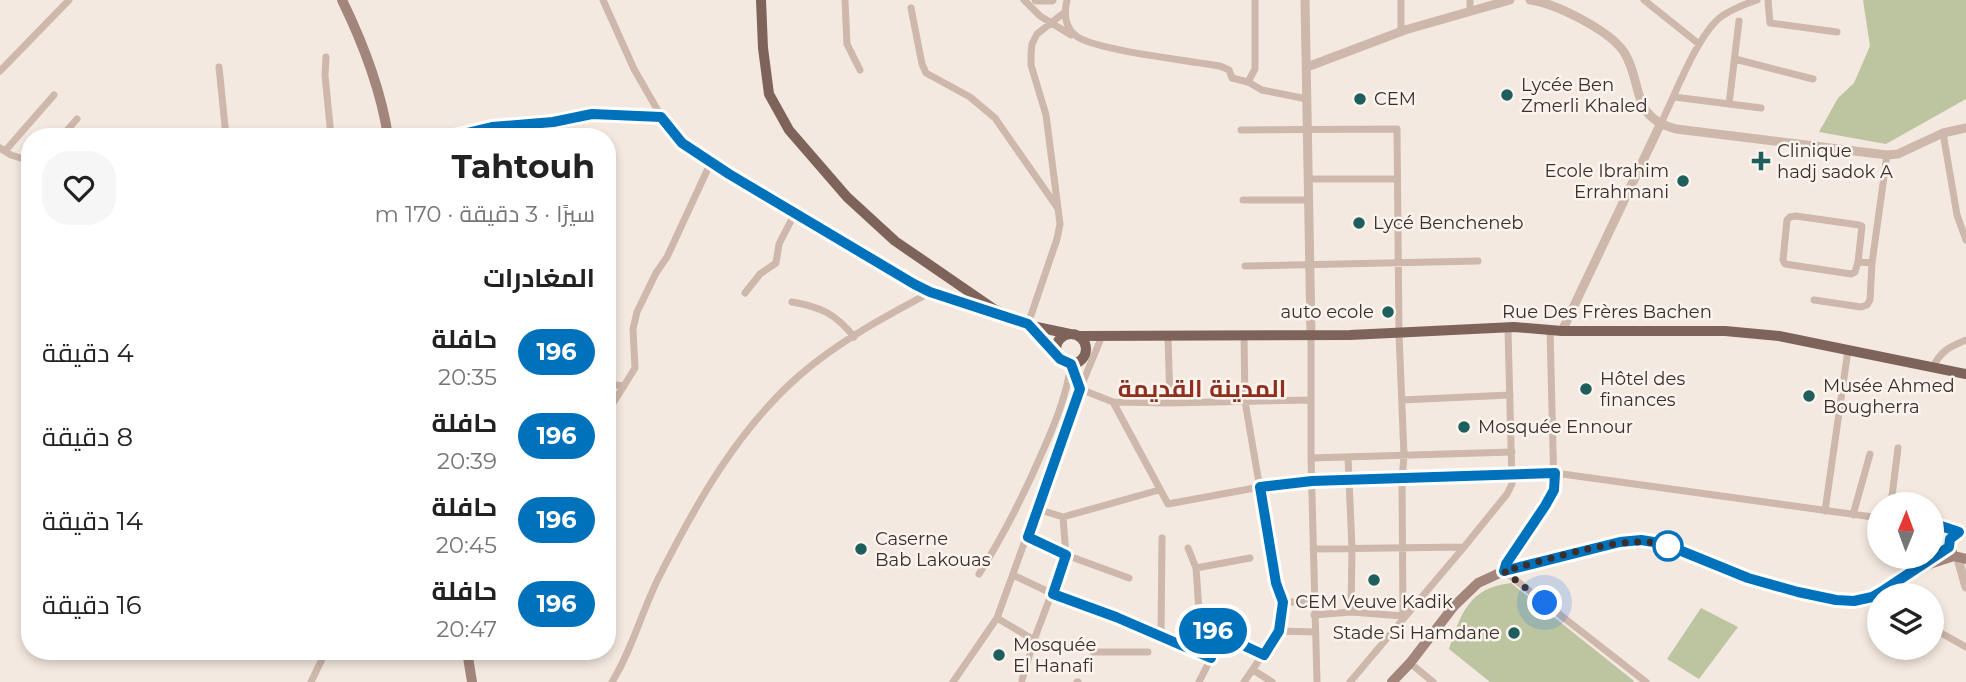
<!DOCTYPE html>
<html lang="ar">
<meta charset="utf-8">
<style>
:root{--surface:#fff;--page:#f6f6f6;--text:#222;--muted:#767676}
body{margin:0;font-family:Montserrat,Cairo,sans-serif;background:var(--page);color:var(--text);direction:rtl;height:100vh;display:flex;flex-direction:column;font-size:26px;white-space:nowrap}
*{box-sizing:border-box;margin:0}
p{font-size:23px;color:var(--muted)}
.icon{flex:none;width:38px;height:38px;fill:none;stroke:currentColor;stroke-width:2;stroke-linecap:round;stroke-linejoin:round}
.map{position:relative;flex:1;overflow:hidden;direction:ltr}
.details{position:absolute;left:21px;top:128px;width:595px;height:532px;display:flex;flex-direction:column;background:var(--surface);border-radius:28px;box-shadow:0 4px 10px #0003;direction:rtl}
.details>*{flex:none}
.badge{padding:0 14px;border-radius:23px;font-size:24px;line-height:46px}
.needle{width:46px;rotate:1deg}
.fabs{position:absolute;left:1867px;top:492px;display:grid;gap:14px}
.fabs a{display:grid;place-items:center;width:77px;height:77px;border-radius:50%;background:var(--surface);box-shadow:0 4px 10px #0003;font-size:35px}
.you{position:absolute;width:35px;height:35px;margin:-18px;border:5px solid #fff;border-radius:50%;background:#1a73e8;box-shadow:0 0 0 10px #1a73e833}
.map>.badge{position:absolute;translate:-50% -50%;box-shadow:0 0 0 4px #fff}
h2{padding:0 21px;font-size:26px;line-height:63px}
.round{display:grid;place-items:center;flex:none;width:74px;height:74px;border-radius:28px;background:var(--page)}
.summary{display:flex;align-items:center;justify-content:space-between;height:119px;padding:0 21px}
h1{font-size:33px;font-weight:700;line-height:52px}
ul{padding:0;list-style:none}
li{display:flex;align-items:center;gap:21px;height:84px;padding:0 21px}
li div{flex:1}
li b{display:block;font-size:26px}
li em{font-style:normal}
li .badge{min-width:77px;font-weight:700;text-align:center}
.map>svg:first-child{display:block}
.green{fill:#bcc59f}
.lines{fill:none;stroke-linecap:round;stroke-linejoin:round}
.minor{stroke:#ceb7ab;stroke-width:7}
.tertiary{stroke:#ceb7ab;stroke-width:9}
.secondary{stroke:#a2867c;stroke-width:10}
.primary{stroke:#7e635b;stroke-width:10}
.line-casing{stroke:#fff;stroke-width:16}
.line{stroke:#0072bc;stroke-width:10}
.walk{stroke:#3b2e2b;stroke-width:7;stroke-dasharray:0 12.6}
.poi-dot{fill:#1e5f5d;stroke:#fbf4ee;stroke-width:2.5}
.stop-dot{fill:#fff;stroke:#0072bc;stroke-width:3.5}
.labels{text-anchor:middle;dominant-baseline:central;stroke-width:5;stroke-linejoin:round;paint-order:stroke}
.poi-label{font-size:18px;fill:#3b2e2b;stroke:#fbf4ee;text-anchor:start}
.street-label{font-size:18px;fill:#3b2e2b;stroke:#fbf4ee}
.district-label{font-size:24px;font-weight:bold;fill:#8e2f20;stroke:#fbf4ee}
</style>
<div class="map">
<svg width="1966" height="682" viewBox="0 0 1966 682">
<rect width="100%" height="100%" fill="#f4e9e0"/>
<path class="green" d="M1863,0H1966V99L1886,144L1819,132L1838,98L1854,83L1870,46Z
M1511,583L1634,681L1633,682H1490L1449,649C1461,613 1469,588 1511,583Z
M1701,608L1738,627L1699,679L1667,659Z"/>
<g class="lines">
<path class="minor" d="M603,0L634,69L665,123L682,143L729,174L914,284L930,292L994,313
M845,0L847,44L860,70
M1024,0L1040,16L1071,35
M1067,0C1064,13 1064,26 1075,35C1091,50 1192,61 1220,66L1229,70L1232,78L1248,82L1262,90L1307,99
M1401,0V32
M1644,0L1699,44
M1768,0L1770,23L1837,32
M911,8L922,64L926,73L970,97L995,118L1057,207
M1470,11V0
M326,57L325,75L331,136
M1735,59L1813,79
M219,67L226,136
M0,71L69,0
M1248,82L1255,69V0
M1674,97L1761,108
M1729,104L1739,21
M1660,125C1675,96 1697,34 1722,16C1733,9 1745,4 1757,0
M1241,130L1397,129L1399,333L1404,456L1402,479L1403,616L1351,612L1314,615
M1943,133L1957,215L1966,240
M62,136L77,119
M454,136L492,127L553,122L592,114L661,117
M0,148L11,155L30,161
M5,151L54,95
M1309,179H1397
M1243,200H1309
M1858,262L1862,226L1859,225L1796,216L1790,217L1787,220L1783,260L1785,264L1851,274L1855,272L1858,262L1872,263
M1245,266L1478,261
M745,293L760,274L776,263L779,244L795,213
M1814,300L1861,307L1867,305L1870,300L1872,263L1887,155
M792,302C821,307 836,314 854,337
M1025,323L1028,324L1057,239L1060,224L1046,115L1031,65V54L1032,44L1037,34L1065,12
M1550,329L1554,490L1506,564L1504,571L1646,682
M1311,334V458L1317,682
M1244,335L1245,401L1276,583L1283,602H1314
M1102,336L1080,389L1113,402L1170,403L1311,400
M1168,337L1170,403
M1933,367C1941,351 1949,347 1966,340
M607,384L624,386
M1402,400L1510,395
M1113,402L1168,504L1260,487L1312,481L1555,473L1880,518
M607,413L635,368L633,329L637,312L656,273L667,257L711,162
M1348,457L1352,548L1351,612
M1311,458L1512,452
M1891,504L1898,448
M1037,509L1063,517L1159,490
M1825,511L1848,350
M1853,515L1870,454
M1932,523L1959,532
M1028,537L1066,555L1129,578
M1188,548L1196,568L1199,611L1206,622L1213,631L1264,655
M1313,549L1464,547
M1196,568L1250,558
M979,574C1000,541 1017,508 1033,473C1049,437 1065,404 1071,365
M1013,575L1053,594L1116,617L1211,658
M997,618L1034,640
M1932,628L1966,647
M1279,631L1315,632
M1161,638L1162,538
M1093,652H1148
M1410,663L1433,682
M1253,670L1272,682
M1022,680L1034,640L1066,555L1063,517
M311,682L326,651
M612,682C633,648 642,610 660,575C697,502 738,429 800,375C839,341 886,316 931,292
M953,682L997,618L1080,389L1071,364
M1077,682H1078
M1199,682L1211,658L1213,631
M1244,682L1279,631L1283,602
M1350,682L1464,547L1507,494L1512,484L1508,329"/>
<path class="tertiary" d="M1036,0H1052
M1305,0L1311,334
M1530,0C1555,3 1609,30 1624,52C1644,84 1629,117 1676,129L1887,155L1898,154L1943,133L1966,128
M1307,67L1405,30L1510,0
M1562,331L1660,125
M1958,559L1966,587"/>
<path class="secondary" d="M342,0C362,41 381,91 388,136
M1966,532C1956,531 1949,536 1949,547L1954,556L1966,559
M1923,566L1954,556
M467,651L472,682
M1392,682L1410,663L1454,606L1478,583L1504,571L1620,542L1641,540L1659,543L1748,578L1799,592L1845,601L1864,599L1884,590L1949,547"/>
<path class="primary" d="M761,0L763,48L769,94L789,130L847,197L895,241L994,309L1032,326L1070,334
M1030,326L1057,355
M1056 349a15 15 0 1 1 30 0a15 15 0 1 1-30 0Z
M1080,336L1350,335L1514,327L1562,331H1725L1779,336L1966,374"/>
</g>
<g class="lines">
<g class="line-casing">
<path id="line" d="M454,136L492,127L553,122L592,114L661,117L682,143L729,174L914,284L930,292L1028,324L1060,359L1071,364L1080,389L1028,537L1066,555L1053,594L1116,617L1211,658L1213,631L1264,655L1279,631L1283,602L1276,583L1260,487L1312,481L1555,473L1554,490L1545,506L1506,564L1504,571L1620,542L1641,540L1660,543L1679,550L1748,578L1798,592L1836,600L1854,601L1872,597L1884,590L1949,547L1950,539L1959,532L1932,523"/>
</g>
<use href="#line" class="line"/>
<path class="walk" d="M1545,603L1504,571C1546,561 1629,531 1668,546"/>
</g>
<g class="poi-dot">
<circle cx="1507" cy="95" r="7"/>
<circle cx="1360" cy="99" r="7"/>
<path d="M1757.5 150.5h7v7h7v7h-7v7h-7v-7h-7v-7h7z"/>
<circle cx="1683" cy="181" r="7"/>
<circle cx="1359" cy="223" r="7"/>
<circle cx="1388" cy="312" r="7"/>
<circle cx="1586" cy="389" r="7"/>
<circle cx="1809" cy="396" r="7"/>
<circle cx="1464" cy="427" r="7"/>
<circle cx="861" cy="549" r="7"/>
<circle cx="1374" cy="580" r="7"/>
<circle cx="1514" cy="633" r="7"/>
<circle cx="999" cy="655" r="7"/>
</g>
<circle class="stop-dot" cx="1668" cy="546" r="14"/>
<g class="labels">
<g class="poi-label">
<text x="1521" y="85">Lycée Ben<tspan x="1521" dy="21">Zmerli Khaled</tspan></text>
<text x="1374" y="99">CEM</text>
<text x="1777" y="151">Clinique<tspan x="1777" dy="21">hadj sadok A</tspan></text>
<text x="1669" y="171" text-anchor="end">Ecole Ibrahim<tspan x="1669" dy="21">Errahmani</tspan></text>
<text x="1373" y="223">Lycé Bencheneb</text>
<text x="1374" y="312" text-anchor="end">auto ecole</text>
<text x="1600" y="379">Hôtel des<tspan x="1600" dy="21">finances</tspan></text>
<text x="1823" y="386">Musée Ahmed<tspan x="1823" dy="21">Bougherra</tspan></text>
<text x="1478" y="427">Mosquée Ennour</text>
<text x="875" y="539">Caserne<tspan x="875" dy="21">Bab Lakouas</tspan></text>
<text x="1374" y="602" text-anchor="middle">CEM Veuve Kadik</text>
<text x="1500" y="633" text-anchor="end">Stade Si Hamdane</text>
<text x="1013" y="645">Mosquée<tspan x="1013" dy="21">El Hanafi</tspan></text>
</g>
<g class="street-label">
<text x="1607" y="312">Rue Des Frères Bachen</text>
</g>
<g class="district-label">
<text x="1202" y="388">المدينة القديمة</text>
</g>
</g>
</svg>
<div class="fabs">
<a><svg class="needle" viewBox="-14 -14 28 28"><path d="M0-13l5 13h-10z" fill="#e53935"/><path d="M0 13l5-13h-10z" fill="#767676"/></svg></a>
<a><svg class="icon" aria-label="layers" viewBox="0 0 24 24"><path d="M12 4l9 5-9 5-9-5zM3 14l9 5 9-5"/></svg></a>
</div>
<div class="you" style="left:1545px;top:603px"></div>
<b class="badge" style="left:1213px;top:631px;background:#0072bc;color:#fff">196</b>
<section class="details">
<div class="summary"><div><h1>Tahtouh</h1><p>سيرًا · 3 دقيقة · 170 m</p></div><a class="round"><svg class="icon" aria-label="heart" viewBox="0 0 24 24"><path d="M12 20l-8-8c-3-5 5-10 8-4 3-6 11-1 8 4z"/></svg></a></div>
<h2>المغادرات</h2>
<ul>
<li><span class="badge" style="background:#0072bc;color:#fff">196</span><div><b>حافلة</b><p>20:35</p></div><em>4 دقيقة</em></li>
<li><span class="badge" style="background:#0072bc;color:#fff">196</span><div><b>حافلة</b><p>20:39</p></div><em>8 دقيقة</em></li>
<li><span class="badge" style="background:#0072bc;color:#fff">196</span><div><b>حافلة</b><p>20:45</p></div><em>14 دقيقة</em></li>
<li><span class="badge" style="background:#0072bc;color:#fff">196</span><div><b>حافلة</b><p>20:47</p></div><em>16 دقيقة</em></li>
</ul>
</section>
</div>
